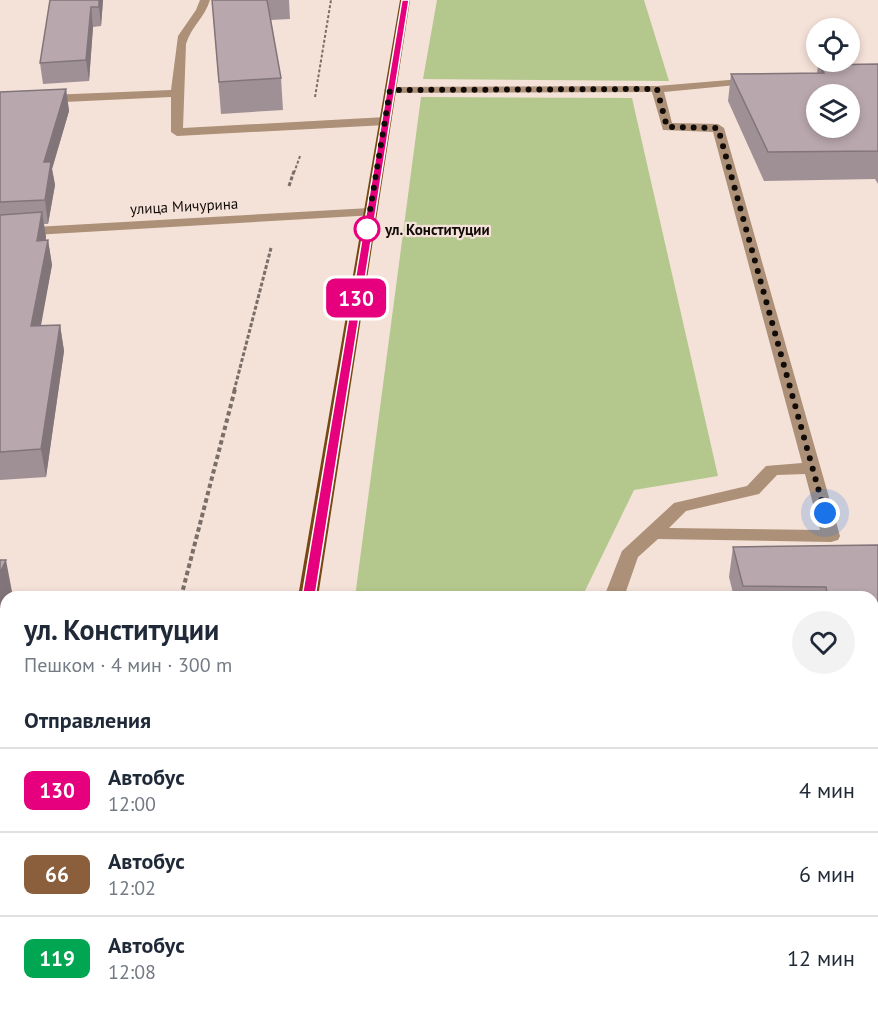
<!DOCTYPE html>
<html lang="ru">
<meta charset="utf-8">
<style>
:root{--surface:#fff;--page:#f2f2f3;--text:#1f2937;--muted:#747a83;--line:#e0e1e3}
body{margin:0;font-family:"PT Sans",sans-serif;background:var(--page);color:var(--text);height:100vh;display:flex;flex-direction:column;font-size:22px;white-space:nowrap}
*{box-sizing:border-box;margin:0}
p{font-size:20px;color:var(--muted)}
.icon{flex:none;width:33px;height:33px;fill:none;stroke:currentColor;stroke-width:2;stroke-linecap:round;stroke-linejoin:round}
.map{position:relative;flex:1;overflow:hidden}
.panel{position:absolute;left:0px;top:591px;width:879px;height:422px;display:flex;flex-direction:column;background:var(--surface);border-radius:18px 18px 0 0;box-shadow:0 3px 9px #0003}
.panel>*{flex:none}
.badge{padding:0 12px;border-radius:9px;font-size:21px;line-height:39px}
.buttons{position:absolute;left:806px;top:18px;display:grid;gap:12px}
.buttons a{display:grid;place-items:center;width:54px;height:54px;border-radius:50%;background:var(--surface);box-shadow:0 3px 9px #0003;font-size:30px}
.you{position:absolute;width:30px;height:30px;margin:-15px;border:4px solid #fff;border-radius:50%;background:#1a73e8;box-shadow:0 0 0 9px #1a73e833}
.map>.badge{position:absolute;translate:-50% -50%;box-shadow:0 0 0 3px #fff}
h2{padding:0 24px;font-size:22px;line-height:54px}
.round{display:grid;place-items:center;flex:none;width:63px;height:63px;border-radius:32px;background:var(--page)}
.summary{display:flex;align-items:center;justify-content:space-between;height:102px;padding:0 24px}
h1{font-size:28px;font-weight:700;line-height:45px}
ul{padding:0;list-style:none}
li{display:flex;align-items:center;gap:18px;height:84px;padding:0 24px;border-top:2px solid var(--line)}
li div{flex:1}
li b{display:block;font-size:22px}
li em{font-style:normal}
li .badge{min-width:66px;font-weight:700;text-align:center}
.map>svg:first-child{display:block}
.green{fill:#b4c88d}
.lines{fill:none;stroke-linecap:round;stroke-linejoin:round}
.path-far3{stroke:#7a6e69;stroke-width:2;stroke-dasharray:3 2;stroke-linecap:butt}
.path-far2{stroke:#7a6e69;stroke-width:3;stroke-dasharray:4 2;stroke-linecap:butt}
.path-far1{stroke:#7a6e69;stroke-width:4;stroke-dasharray:4.5 3;stroke-linecap:butt}
.path{stroke:#7a6e69;stroke-width:4.5;stroke-dasharray:6 4;stroke-linecap:butt}
.minor{fill:#ac9077;fill-rule:evenodd}
.major{fill:#784812;fill-rule:evenodd}
.wall{fill:#9f9096}
.shaded-wall{fill:#82757a}
.building{fill:#b9a7ae;stroke:#82757a;stroke-width:1.5;fill-rule:evenodd}
.line{fill:#e6007e;stroke:#fff;stroke-width:1.5}
.walk{stroke:#120c09;stroke-width:6;stroke-dasharray:0 10.8}
.stop-dot{fill:#fff;stroke:#e6007e;stroke-width:3}
.labels{text-anchor:middle;dominant-baseline:central;stroke-width:4.5;stroke-linejoin:round;paint-order:stroke}
.far-street-label{font-size:15px;fill:#120c09;stroke:#f4e1d8}
.far-stop-label{font-size:15px;font-weight:bold;fill:#120c09;stroke:#f4e1d8;text-anchor:start}
</style>
<div class="map">
<svg width="878" height="1012" viewBox="0 0 878 1012">
<rect width="100%" height="100%" fill="#f4e1d8"/>
<path class="green" d="M437,0H644L669,81L423,79Z
M421,97L632,98L718,476L634,490L582,597H355Z
M873,979L878,982V1012H775L774,1007L873,1006Z
M329,1006H667L668,1012H328Z"/>
<g class="lines">
<path class="path-far3" d="M315,97L331,0
M294,173L300,156"/>
<path class="path-far2" d="M289,186L294,171
M234,391L271,248"/>
<path class="path-far1" d="M181,597L235,389"/>
<path class="path" d="M75,1012L76,1006"/>
<path class="minor" d="M200,0H210C205,17 191,27 186,44L183,128L386,117L392,121L386,125L177,136L171,132V97L0,105V97L171,90L178,36L196,10Z
M753,78L759,81L757,83L664,92L672,123L718,124L724,128L840,536L838,540L831,542L658,539L638,557L624,597H604L622,551L674,503L747,486L766,466L802,463L713,132L663,130L652,92L390,93L384,90L390,87L657,86ZM805,474L820,530L669,528L686,511L759,494L777,475Z
M370,208L377,212L375,215L0,237V229Z
M873,928H878V948H873Z
M709,1006H735L736,1012H710Z"/>
<path class="major" d="M400,0H410L318,597H298Z
M228,1006H254L253,1012H227Z"/>
</g>
<path class="wall" d="M50,0H103L101,26L93,27L89,81L43,84L40,63Z
M212,0H289L290,19L271,20L281,78L283,110L221,114Z
M878,64V184L875,179L764,181L728,101L731,74L817,73L818,65Z
M66,89L69,111L52,169L55,185L48,224H44L46,237V240H48L52,265L40,326L60,325L64,351L46,477L0,480V92Z
M878,545V868H875L873,865V597H734L729,577L733,547Z"/>
<path class="shaded-wall" d="M99,0H103L101,26L99,7Z
M91,7L93,27L89,81L86,60Z
M66,89L69,111L52,169L55,185L48,224L45,200L44,162Z
M42,212L46,237L41,265L37,241Z
M48,240L52,265L36,353L31,326Z
M60,325L64,351L46,477L41,449Z
M6,560L13,597H6V623L0,636V573Z"/>
<path class="building" d="M50,0H99V7H91L86,60L40,63Z
M212,0H267L281,78L219,82Z
M878,64V151L768,152L731,74L824,73L818,65ZM816,94H849V128H816Z
M66,89L44,162H51L45,200L0,202V92Z
M42,212L37,241L48,240L31,326L60,325L41,449L0,452V215Z
M878,545V828L873,821V597H828L826,587L743,586L733,547Z
M0,560H6L0,573Z"/>
<path class="line" d="M402,0H409L315,597L309,601L302,597Z"/>
<g class="lines">
<path class="walk" d="M367,229L366,235L390,90L657,89L667,127L718,128L825,513"/>
</g>
<circle class="stop-dot" cx="367" cy="229" r="12"/>
<g class="labels">
<g class="far-street-label">
<text transform="translate(184 206) rotate(-3)">улица Мичурина</text>
</g>
<g class="far-stop-label">
<text x="385" y="229">ул. Конституции</text>
</g>
</g>
</svg>
<div class="buttons">
<a><svg class="icon" aria-label="locate" viewBox="0 0 24 24"><circle cx="12" cy="12" r="6"/><path d="M12 2v4M12 18v4M2 12h4M18 12h4"/></svg></a>
<a><svg class="icon" aria-label="layers" viewBox="0 0 24 24"><path d="M12 4l9 5-9 5-9-5zM3 14l9 5 9-5"/></svg></a>
</div>
<div class="you" style="left:825px;top:513px"></div>
<b class="badge" style="left:356px;top:298px;background:#e6007e;color:#fff">130</b>
<section class="panel">
<div class="summary"><div><h1>ул. Конституции</h1><p>Пешком · 4 мин · 300 m</p></div><a class="round"><svg class="icon" aria-label="heart" viewBox="0 0 24 24"><path d="M12 20l-8-8c-3-5 5-10 8-4 3-6 11-1 8 4z"/></svg></a></div>
<h2>Отправления</h2>
<ul>
<li><span class="badge" style="background:#e6007e;color:#fff">130</span><div><b>Автобус</b><p>12:00</p></div><em>4 мин</em></li>
<li><span class="badge" style="background:#8b5e3c;color:#fff">66</span><div><b>Автобус</b><p>12:02</p></div><em>6 мин</em></li>
<li><span class="badge" style="background:#00a651;color:#fff">119</span><div><b>Автобус</b><p>12:08</p></div><em>12 мин</em></li>
</ul>
</section>
</div>
